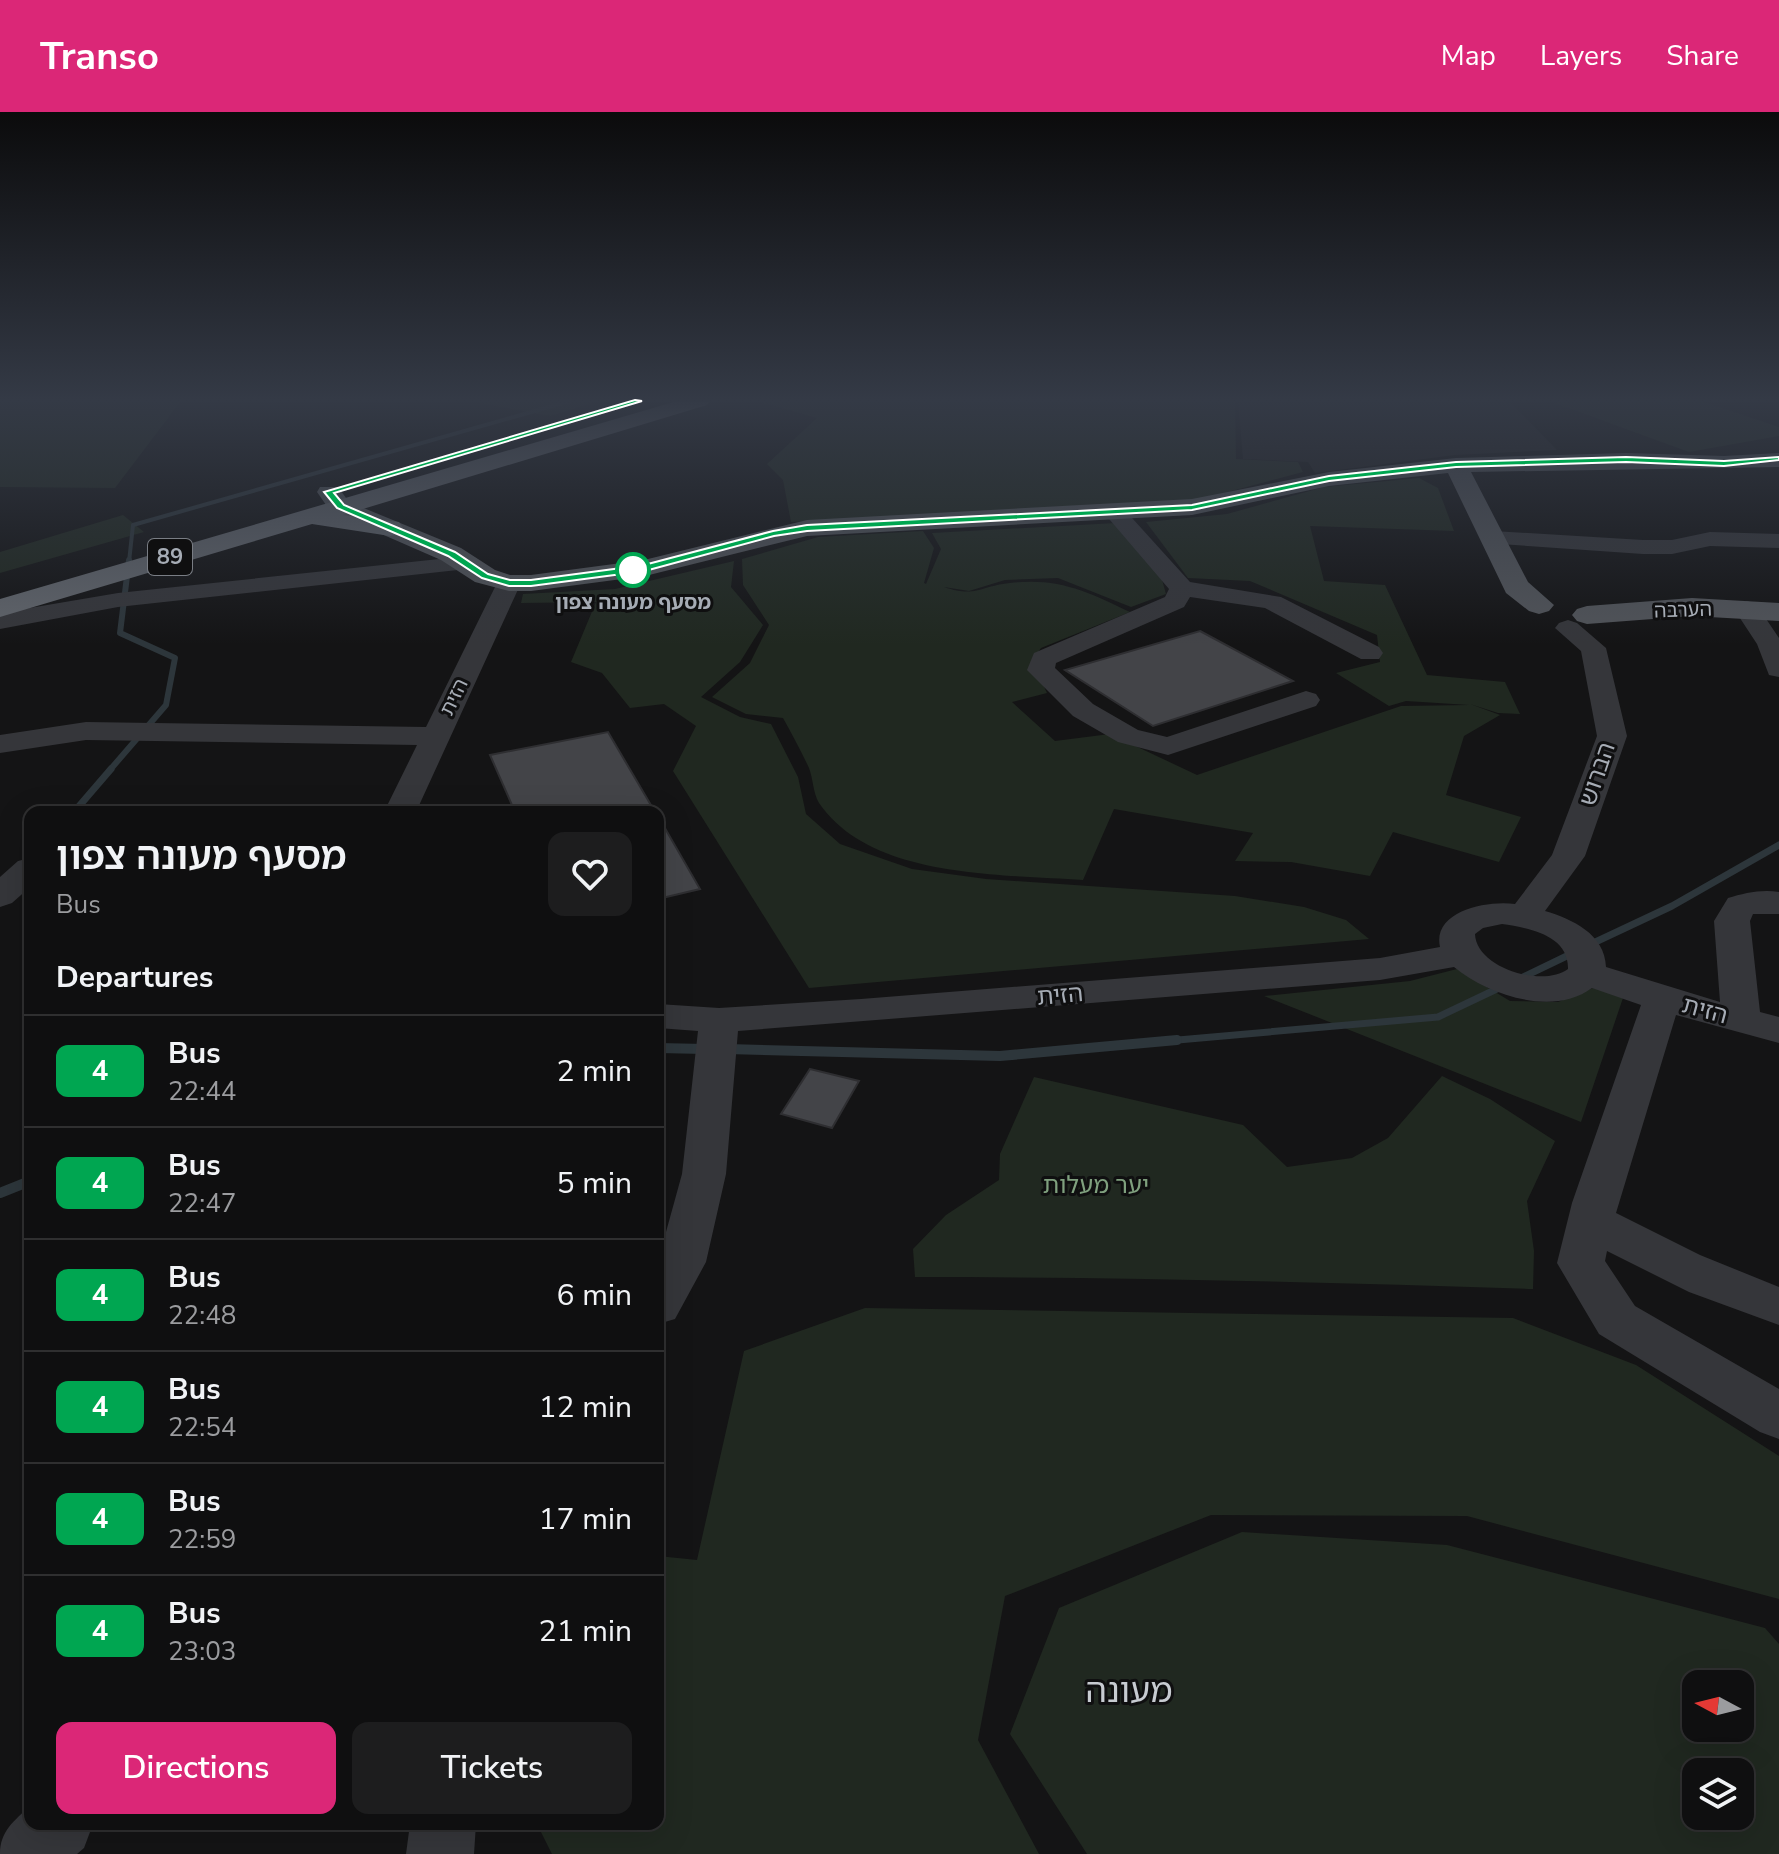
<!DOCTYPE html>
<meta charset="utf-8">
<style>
:root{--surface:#0f0f10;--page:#1d1d1e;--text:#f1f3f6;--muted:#9b9c9f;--line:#2f2f30;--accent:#db2777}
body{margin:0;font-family:"Nunito Sans","Noto Sans Hebrew",sans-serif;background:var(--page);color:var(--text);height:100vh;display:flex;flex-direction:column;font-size:30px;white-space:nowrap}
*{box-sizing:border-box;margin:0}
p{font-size:26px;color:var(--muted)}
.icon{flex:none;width:44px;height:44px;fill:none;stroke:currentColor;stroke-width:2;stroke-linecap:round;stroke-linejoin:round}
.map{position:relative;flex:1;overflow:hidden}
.details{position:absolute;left:24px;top:694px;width:640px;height:1024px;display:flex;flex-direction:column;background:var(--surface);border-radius:16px;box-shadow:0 8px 32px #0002,0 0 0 2px var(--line)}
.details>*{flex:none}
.badge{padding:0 16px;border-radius:12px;font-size:28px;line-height:52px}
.needle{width:52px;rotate:277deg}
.tools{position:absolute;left:1682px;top:1558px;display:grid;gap:16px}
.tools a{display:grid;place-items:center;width:72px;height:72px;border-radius:16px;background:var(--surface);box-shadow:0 8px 32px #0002,0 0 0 2px var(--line);font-size:40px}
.map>.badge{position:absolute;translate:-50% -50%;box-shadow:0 0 0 4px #fff}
h2{padding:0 32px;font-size:30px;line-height:72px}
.round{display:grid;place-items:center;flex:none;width:84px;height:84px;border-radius:16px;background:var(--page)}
.headline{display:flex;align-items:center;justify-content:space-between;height:136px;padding:0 32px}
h1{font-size:38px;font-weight:600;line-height:60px}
.action{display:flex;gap:16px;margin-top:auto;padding:16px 32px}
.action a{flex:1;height:92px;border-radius:16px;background:var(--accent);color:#fff;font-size:32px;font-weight:600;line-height:92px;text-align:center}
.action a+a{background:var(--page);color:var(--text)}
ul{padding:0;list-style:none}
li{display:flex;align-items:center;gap:24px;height:112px;padding:0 32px;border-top:2px solid var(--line)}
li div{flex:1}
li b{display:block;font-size:30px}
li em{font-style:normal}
li .badge{min-width:88px;font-weight:700;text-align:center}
header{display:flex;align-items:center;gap:48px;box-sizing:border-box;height:112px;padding:0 40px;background:var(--accent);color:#fff}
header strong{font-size:38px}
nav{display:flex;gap:44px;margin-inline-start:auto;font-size:28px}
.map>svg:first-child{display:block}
.built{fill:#202022}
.green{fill:#202820;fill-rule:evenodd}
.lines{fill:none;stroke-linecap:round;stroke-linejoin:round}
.stream-far3{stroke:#2d363b;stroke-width:4}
.stream-far2{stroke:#2d363b;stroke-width:6}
.stream-far1{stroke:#2d363b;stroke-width:7}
.stream{stroke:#2d363b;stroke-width:10}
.building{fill:#434448;stroke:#2e2e31;stroke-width:2}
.minor{fill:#35363a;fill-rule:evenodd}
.major{fill:#515459;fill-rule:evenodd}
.highway{fill:#61656b;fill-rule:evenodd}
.line{fill:#00a651;stroke:#fff;stroke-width:2}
.stop-dot{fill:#fff;stroke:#00a651;stroke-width:4}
.labels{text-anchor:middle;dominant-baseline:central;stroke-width:6;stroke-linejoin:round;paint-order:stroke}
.far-stop-label{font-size:20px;font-weight:bold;fill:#a6acb5;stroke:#0f0f10}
.far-street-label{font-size:20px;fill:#a6acb5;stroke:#0f0f10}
.shield{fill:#0f0f10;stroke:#797d84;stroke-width:2}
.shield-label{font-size:22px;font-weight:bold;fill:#a6acb5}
.street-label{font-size:24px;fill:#a6acb5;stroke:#0f0f10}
.park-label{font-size:24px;fill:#7fa07e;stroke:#0f0f10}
.near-quarter-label{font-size:34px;fill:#c7cbd1;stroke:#0f0f10}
</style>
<header>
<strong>Transo</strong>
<nav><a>Map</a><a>Layers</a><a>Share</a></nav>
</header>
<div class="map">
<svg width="1779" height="1742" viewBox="0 0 1779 1742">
<rect width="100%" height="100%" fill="#141415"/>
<path class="built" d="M1238,289H1509L1557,338L1455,343L1315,361L1308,350L1243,347Z"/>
<path class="green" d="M0,289H181L115,376L0,375Z
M470,289H599L550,304Z
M757,289H1235L1236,347L1298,350L1303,360L1205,386L1160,391L791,410L783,368L767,352L817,306Z
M1549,289H1701L1779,315V324L1689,340Z
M1419,366L1438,376L1454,419L1310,414L1324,469L1385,473L1427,563L1505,570L1520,602L1498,601L1470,592L1500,603L1464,624L1446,683L1521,705L1499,750L1393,720L1370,764L1291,750L1235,749L1253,721L1114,697L1083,768C1001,762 871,767 819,691C813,681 813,666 809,656C801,639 792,622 783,606L746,602L712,585L750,551L769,513L743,473L742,447L818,425L923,419L934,436L924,471L926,472L941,437L932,421L1116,411L1161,464L1166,482L1131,495L1058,466L1005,468L969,479L944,475C976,486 980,474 1010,471C1058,465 1089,480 1130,500L1041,536L1032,549L1047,581L1012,590L1055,629L1110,622L1197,663L1401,594L1469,593L1406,589L1389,594L1336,561L1380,550L1377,523L1250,469L1188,466L1146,410L1227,402L1324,375Z
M123,403L144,420L0,461V440Z
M734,449L731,475L763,513L740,550L701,585L740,605L771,612L798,665L806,702L840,732L912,757L986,767L1235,784L1304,795L1346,808L1369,827L809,876L673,659L696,614L664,592L630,596L602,561L571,550L596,490L521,491L523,482L615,477Z
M1457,857L1510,889L1558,890L1593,876L1624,883L1581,1010L1264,884L1410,869Z
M1442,964L1490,987L1555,1029L1527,1089L1534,1139L1533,1177C1327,1170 1121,1165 915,1165L913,1137L946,1103L999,1068L1000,1042L1034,965L1243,1013L1287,1055L1352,1046L1388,1026Z
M865,1196L1513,1206L1636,1253L1779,1344V1487L1467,1404L1211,1403L1005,1484L978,1628L1039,1742H552L537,1712H658V1444L697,1448L744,1239Z
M1242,1420L1447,1433L1765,1516L1779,1532V1742H1087L1010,1622L1059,1496ZM1696,1572H1740V1616H1696ZM1696,1660H1740V1704H1696Z"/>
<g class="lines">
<path class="stream-far3" d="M129,450L133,413L570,289"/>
<path class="stream-far2" d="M109,659L166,593L175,546L120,521L129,448"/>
<path class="stream-far1" d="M74,700L111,657
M1589,833L1672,794L1779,733
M1517,868L1573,841
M1155,930L1438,905L1501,875"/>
<path class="stream" d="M658,936L705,937
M727,937L1000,944L1177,928
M0,1081L30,1069"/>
</g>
<path class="building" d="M1200,519L1293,569L1153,614L1065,558Z
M608,620L655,700H515L490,643Z
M658,704L700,777L658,787Z
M810,957L859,969L832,1016L781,1002Z"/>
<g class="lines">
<path class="minor" d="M1115,394L1123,396L1190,470L1281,485L1379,535L1383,541L1379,547H1361L1265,496L1190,485L1184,495L1056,551L1055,556L1093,592L1138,618L1167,625L1306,579L1316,582L1320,588L1316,594L1168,643L1118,630L1073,604L1027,558L1034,541L1165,485L1169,477L1104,401Z
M1493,419L1643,428H1672L1710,420L1779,422V436L1710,434L1672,442H1643L1485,431L1482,426L1485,421Z
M468,444L476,446L480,451L476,456L118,495L0,517V501L118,481Z
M509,464L518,466L521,471L416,700H384L417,633L86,628L0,641V623L86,610L426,615L497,471L500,466Z
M1747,489L1756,492L1779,526V565L1769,563L1757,532L1734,497L1738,492Z
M1568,508L1577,511L1606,536L1627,624L1585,744L1545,799C1572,807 1605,822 1606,855L1720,890L1714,809L1728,786C1744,781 1762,777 1779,780V802H1753L1750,809L1760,900L1779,905V931L1676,903L1616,1101L1700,1143L1779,1175V1213L1689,1180L1607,1139L1605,1149L1635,1194L1779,1277V1327L1760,1320L1599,1222L1557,1151L1572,1091L1641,893L1592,876C1553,905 1488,883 1454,855L1380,868L738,919L726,1062L706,1150L675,1207L658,1212V1149L682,1062L698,919L658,916V892L719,896L861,887L1380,846L1440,835C1432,799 1487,788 1515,792L1552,743L1597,624L1581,539L1555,516L1559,511ZM1502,812C1529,816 1569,823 1568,857C1543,876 1476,856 1475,822L1483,816Z
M30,746V775L12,791L0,795V765L18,749Z
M30,1694V1712H93L84,1736L77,1742H0C0,1719 14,1709 30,1694Z
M410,1712H476L474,1742H406Z"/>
<path class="major" d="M1626,341L1724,344L1779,341V355L1471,360L1528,470L1554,493L1549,499L1539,502L1529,499L1506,481L1448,361L1329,374L1192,403L807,424L645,464L531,479H509L475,470L441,448L331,400L317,380L320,375H338L349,390L461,436L495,458L510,463H531L644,448L807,408L1192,387L1329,360L1456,346Z
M1692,486L1779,491V509L1692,504L1587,512L1577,509L1572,503L1577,497L1587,494Z"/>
<path class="highway" d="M677,289H710L707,293L343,403L399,410L403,416L399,422L390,424L312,412L0,505V487Z"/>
</g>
<linearGradient id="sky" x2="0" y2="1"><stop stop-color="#0b0b0c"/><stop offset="0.54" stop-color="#343a46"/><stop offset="1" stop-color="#343a46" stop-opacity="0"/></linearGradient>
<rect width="1779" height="533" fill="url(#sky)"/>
<path class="line" d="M635,288L642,289L334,381L344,393L455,440L488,462L510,468H531L644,453L773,419L807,413L1192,393L1329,364L1456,350L1626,345L1724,349L1779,345V348L1724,354L1626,350L1456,355L1329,369L1192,398L807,419L774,424L645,459L531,474H509L482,466L448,444L337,396L324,380Z"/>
<circle class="stop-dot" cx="633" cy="458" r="16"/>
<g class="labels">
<g class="far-stop-label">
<text x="633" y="490">מסעף מעונה צפון</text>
</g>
<g class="far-street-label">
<text transform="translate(1683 498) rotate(-2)">הערבה</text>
<text transform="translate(454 585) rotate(-64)">הזית</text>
</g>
<rect class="shield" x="148" y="427" width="44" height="36" rx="6"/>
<g class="shield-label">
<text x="170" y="445">89</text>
</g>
<g class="street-label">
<text transform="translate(1597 662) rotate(-71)">הברוש</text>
<text transform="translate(1060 883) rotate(-5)">הזית</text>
<text transform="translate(1705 898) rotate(15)">הזית</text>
</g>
<g class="park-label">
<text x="1096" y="1073">יער מעלות</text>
</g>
<g class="near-quarter-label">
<text x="1129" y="1579">מעונה</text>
</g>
</g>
</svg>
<div class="tools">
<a><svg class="needle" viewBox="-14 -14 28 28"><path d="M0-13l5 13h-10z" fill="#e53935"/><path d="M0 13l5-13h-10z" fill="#9b9c9f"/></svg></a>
<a><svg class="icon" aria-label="layers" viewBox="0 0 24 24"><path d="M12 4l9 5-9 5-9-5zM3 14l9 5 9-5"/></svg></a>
</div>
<section class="details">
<div class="headline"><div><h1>מסעף מעונה צפון</h1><p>Bus</p></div><a class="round"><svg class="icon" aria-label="heart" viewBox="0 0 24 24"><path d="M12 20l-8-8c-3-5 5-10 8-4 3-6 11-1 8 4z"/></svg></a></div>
<h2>Departures</h2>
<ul>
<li><span class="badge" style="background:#00a651;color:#fff">4</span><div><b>Bus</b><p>22:44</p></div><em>2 min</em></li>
<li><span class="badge" style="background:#00a651;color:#fff">4</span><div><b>Bus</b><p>22:47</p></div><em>5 min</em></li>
<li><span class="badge" style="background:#00a651;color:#fff">4</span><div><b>Bus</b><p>22:48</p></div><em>6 min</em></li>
<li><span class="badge" style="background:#00a651;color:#fff">4</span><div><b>Bus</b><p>22:54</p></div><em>12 min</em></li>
<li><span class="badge" style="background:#00a651;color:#fff">4</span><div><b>Bus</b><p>22:59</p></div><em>17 min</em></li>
<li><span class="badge" style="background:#00a651;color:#fff">4</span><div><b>Bus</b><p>23:03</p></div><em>21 min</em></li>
</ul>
<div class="action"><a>Directions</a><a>Tickets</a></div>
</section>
</div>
